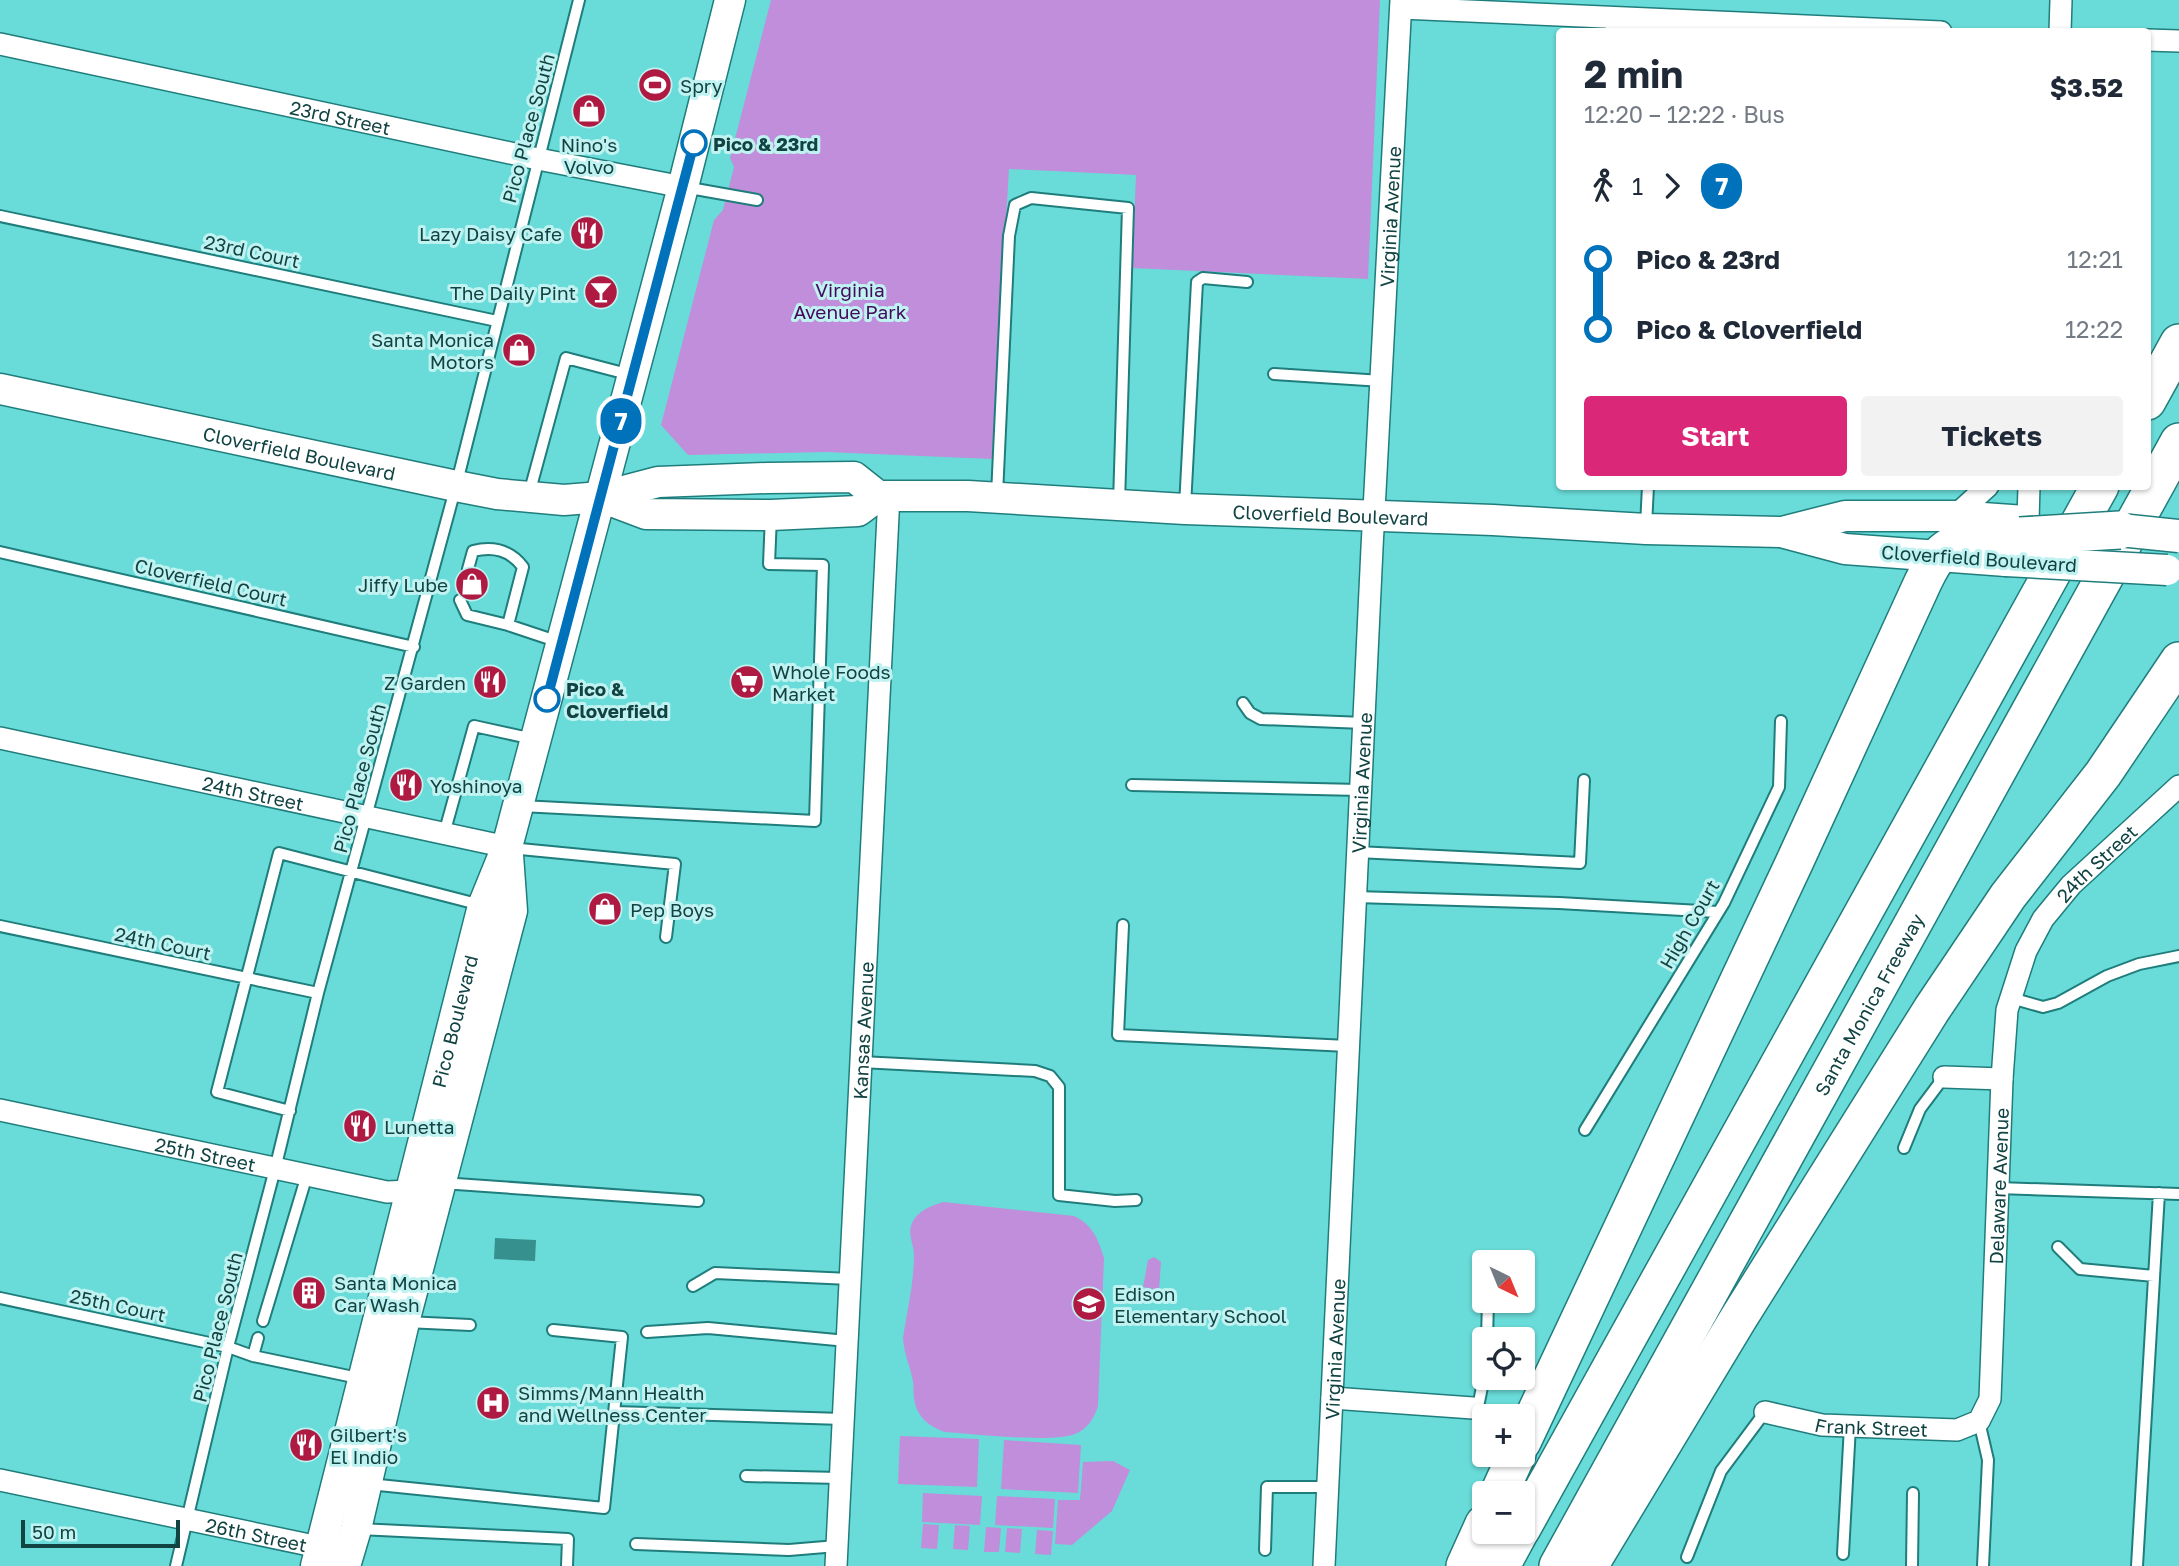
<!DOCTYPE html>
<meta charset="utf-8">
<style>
:root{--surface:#fff;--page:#f2f2f3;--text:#1f2937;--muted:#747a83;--accent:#db2777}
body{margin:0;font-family:"Golos Text",sans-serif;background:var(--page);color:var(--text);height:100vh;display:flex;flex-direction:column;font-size:26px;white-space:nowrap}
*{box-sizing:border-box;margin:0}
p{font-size:23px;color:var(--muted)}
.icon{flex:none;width:38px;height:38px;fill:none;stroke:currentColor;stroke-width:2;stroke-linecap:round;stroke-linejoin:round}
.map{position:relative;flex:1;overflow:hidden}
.details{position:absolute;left:1556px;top:28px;width:595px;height:462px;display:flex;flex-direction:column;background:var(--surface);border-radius:7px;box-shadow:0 2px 5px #0004}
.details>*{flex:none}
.badge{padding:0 14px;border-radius:23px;font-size:24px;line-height:46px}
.needle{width:46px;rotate:137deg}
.tools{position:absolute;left:1472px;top:1250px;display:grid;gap:14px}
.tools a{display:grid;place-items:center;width:63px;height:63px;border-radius:7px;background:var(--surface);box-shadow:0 2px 5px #0004;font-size:35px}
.scale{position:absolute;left:21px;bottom:18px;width:159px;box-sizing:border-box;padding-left:7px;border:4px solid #104342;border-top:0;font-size:19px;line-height:24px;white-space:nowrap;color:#104342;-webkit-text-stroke:5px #bff2f1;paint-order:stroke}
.map>.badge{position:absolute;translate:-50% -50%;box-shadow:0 0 0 4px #fff}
.legs{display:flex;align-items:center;gap:10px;height:77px;padding:0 28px;font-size:23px}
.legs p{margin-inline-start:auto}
.summary{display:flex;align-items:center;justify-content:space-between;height:119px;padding:0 28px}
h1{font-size:38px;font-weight:700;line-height:52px}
.action{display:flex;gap:14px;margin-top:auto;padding:14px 28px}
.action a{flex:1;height:80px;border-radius:7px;background:var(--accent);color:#fff;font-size:28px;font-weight:700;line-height:80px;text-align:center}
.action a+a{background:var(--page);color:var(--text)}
ul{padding:0 28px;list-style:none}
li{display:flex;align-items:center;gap:24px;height:70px;font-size:26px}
li i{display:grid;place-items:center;width:10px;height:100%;margin:0 9px;background:currentColor}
li i::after{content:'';width:18px;height:18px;margin:-9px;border:5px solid;border-radius:50%;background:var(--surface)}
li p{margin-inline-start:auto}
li:first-child i{background:linear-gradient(#0000 50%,currentColor 0)}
li:last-child i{background:linear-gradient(currentColor 50%,#0000 0)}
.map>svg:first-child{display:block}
.green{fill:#c08eda}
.water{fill:#35908e}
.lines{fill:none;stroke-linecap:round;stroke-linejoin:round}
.lane-casing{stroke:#1f7d7c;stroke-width:14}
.street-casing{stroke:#1f7d7c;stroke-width:24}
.secondary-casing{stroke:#1f7d7c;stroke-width:33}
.highway-casing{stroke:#1f7d7c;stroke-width:40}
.lane{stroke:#fff;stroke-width:10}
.street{stroke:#fff;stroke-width:21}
.secondary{stroke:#fff;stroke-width:30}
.highway{stroke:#fff;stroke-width:37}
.secondary-bridge-casing{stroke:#1f7d7c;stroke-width:33;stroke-linecap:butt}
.primary-bridge-casing{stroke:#1f7d7c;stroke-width:35;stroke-linecap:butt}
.highway-bridge-casing{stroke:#1f7d7c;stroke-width:40;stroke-linecap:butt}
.secondary-bridge{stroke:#fff;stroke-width:30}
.primary-bridge{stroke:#fff;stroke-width:32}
.highway-bridge{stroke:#fff;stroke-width:37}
.line-1-casing{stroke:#fff;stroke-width:16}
.line-1{stroke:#0072bc;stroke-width:10}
.stop-1-dot{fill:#fff;stroke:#0072bc;stroke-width:3.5}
.labels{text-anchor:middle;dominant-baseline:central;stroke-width:6;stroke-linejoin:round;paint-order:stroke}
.poi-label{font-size:19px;fill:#104342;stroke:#bff2f1;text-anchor:start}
.street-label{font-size:19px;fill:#104342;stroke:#bff2f1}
.stop-label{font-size:19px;font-weight:bold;fill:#104342;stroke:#bff2f1;text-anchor:start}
.park-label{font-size:19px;fill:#45095c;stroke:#bff2f1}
</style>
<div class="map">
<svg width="2179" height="1566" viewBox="0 0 2179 1566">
<rect width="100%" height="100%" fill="#69dcd9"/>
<path class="green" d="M771,0H1380L1368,279L1132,268L1136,175L1009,169L992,459L826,452L688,455L661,425L714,220L723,210L734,167L730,158Z
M943,1202L1074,1216C1093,1225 1098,1239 1104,1258L1098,1406C1094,1418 1088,1429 1075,1434C1053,1443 973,1434 945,1432C929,1427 916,1416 914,1398C913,1392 914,1387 913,1381C910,1366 904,1354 903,1338C907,1311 914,1283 914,1255C914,1244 907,1234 912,1223C918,1210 931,1206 943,1202Z
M1154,1257L1161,1262L1159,1290L1143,1287L1148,1260Z
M900,1436L979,1439L977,1487L898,1484Z
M1004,1440L1081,1445L1078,1493L1001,1489Z
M1113,1461L1130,1470L1112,1511L1072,1545L1055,1544L1058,1500H1080L1083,1462Z
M923,1493L982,1496L980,1525L922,1522Z
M997,1496L1055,1499L1053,1528L995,1525Z
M923,1524L939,1525L937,1549L921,1548Z
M955,1525L970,1526L968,1550L953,1549Z
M986,1527L1001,1528L999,1552H984Z
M1007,1528L1022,1529L1020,1553L1005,1552Z
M1037,1530L1053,1531L1051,1555L1035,1554Z"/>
<path class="water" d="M495,1238L536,1240L535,1261L494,1259Z"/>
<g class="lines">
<g class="lane-casing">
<path id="lane" d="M1611,32V18
M684,187L757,200
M0,216L497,321
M1274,374L1382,381
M529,494L566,358L631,375
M997,495L1009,236L1015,205L1031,198L1128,208L1119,503
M1185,506L1197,282L1203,278L1247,282
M1646,526L1648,486
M0,552L414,647
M460,600L467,615L508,625L523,567C510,550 494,546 473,551L468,569
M508,625L559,642
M1243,703L1250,713L1261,719L1364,723
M1132,785L1360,790
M521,806L815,821L823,565L769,564L771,515
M444,834L474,726L533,739
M510,848L675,864L666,937
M1357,852L1580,863L1584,780
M1355,897L1559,903L1718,912
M1123,925L1118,1035L1348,1046
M0,926L318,993
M2011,998L2043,1007L2058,1003L2107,976L2139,964L2179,956
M861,1062L1035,1071L1050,1076L1059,1087V1195L1115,1201L1136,1200
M290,1111L217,1092L279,853L481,905
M1585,1130L1724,903L1779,787L1781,721
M1904,1148L1920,1109L1944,1077
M442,1183L698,1201
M1998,1188L2179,1194
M2058,1247L2080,1269L2154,1276
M693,1286L715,1273L850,1279
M0,1298L228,1347L253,1356
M263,1321L307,1175
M406,1322L470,1325
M647,1332L708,1328L847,1341
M258,1338L253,1356L363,1379
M1487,1339L1488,1300
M1473,1408L1479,1402L1484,1377
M614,1412L843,1419
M1979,1421L1988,1460L1983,1566
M746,1476L840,1478
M369,1484L604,1508L622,1337L553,1330
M359,1529L568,1539L567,1566
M636,1544L789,1550L837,1546
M1265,1550L1267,1487H1328
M1843,1554L1850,1426
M1687,1557L1721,1471L1765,1412
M176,1566L228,1347L275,1169L318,993L456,486L579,0
M1912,1566L1913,1493
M2137,1566L2159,1193"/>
</g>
<g class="street-casing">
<g id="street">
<path d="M1401,8L1941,32"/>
<path d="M2060,32L2061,0"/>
<path d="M2147,40L2179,41"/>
<path id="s1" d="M0,44L538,159L683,187"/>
<path d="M1955,516L1988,486"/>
<path d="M2028,521L2029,486"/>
<path id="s2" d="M0,738L507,847"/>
<path d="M1944,1077L2002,1079"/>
<path id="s3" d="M0,1110L387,1192L411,1191"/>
<path d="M1332,1398L1473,1408"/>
<path id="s4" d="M1765,1412L1822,1425L1957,1430L1979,1421L1990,1399L2002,1079L2007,1010L2026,951L2043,919L2071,885L2179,786"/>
<path id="s5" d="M0,1480L333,1550"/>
<path id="s6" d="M836,1566L889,495"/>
<path id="s7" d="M1324,1566L1372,548L1401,0"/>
</g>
</g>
<g class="secondary-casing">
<g id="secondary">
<path id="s8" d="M0,389L456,486L497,494L564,500L601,497L658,482L767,478L854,477L878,496H968L1185,509L1493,520L1646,529L1782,532L1845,516H1955L2025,521"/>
<path d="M601,497L646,514L771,515L858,511L878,496"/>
<path d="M1785,533L1845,549L2006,561"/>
<path id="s9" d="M316,1566L483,906L507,847L683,187L730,0"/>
<path d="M345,1566L356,1529L404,1322L512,911L508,855"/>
</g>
</g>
<g class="highway-casing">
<g id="highway">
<path d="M2147,401L2179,343"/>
<path d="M1522,1442L1795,861L1923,582C1927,574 1931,565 1937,558C1955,534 1993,536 2020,536"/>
<path d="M1499,1493L1517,1454"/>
<path d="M1522,1528L2100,486"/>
<path d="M1465,1566L1484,1524"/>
<path d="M1501,1566L1520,1531"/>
<path id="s10" d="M1558,1566L2179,442"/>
<path d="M1589,1566L1738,1319L1932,1009L2008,896L2103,774L2179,661"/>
</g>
</g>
<use href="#lane" class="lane"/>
<use href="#street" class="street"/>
<use href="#secondary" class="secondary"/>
<use href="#highway" class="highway"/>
<g class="secondary-bridge-casing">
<path id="secondary-bridge" d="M2006,561L2167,570"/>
</g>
<g class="primary-bridge-casing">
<path id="primary-bridge" d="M2120,530L2179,536"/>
</g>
<g class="highway-bridge-casing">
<path id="highway-bridge" d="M2020,536L2120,530"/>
</g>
<use href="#secondary-bridge" class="secondary-bridge"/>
<use href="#primary-bridge" class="primary-bridge"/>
<use href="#highway-bridge" class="highway-bridge"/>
</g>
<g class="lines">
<g class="line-1-casing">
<path id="line-1" d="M547,699L694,143"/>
</g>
<use href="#line-1" class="line-1"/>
</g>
<defs>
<g id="stadium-disc" transform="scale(1.75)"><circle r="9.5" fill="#ae1a41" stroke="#bff2f1"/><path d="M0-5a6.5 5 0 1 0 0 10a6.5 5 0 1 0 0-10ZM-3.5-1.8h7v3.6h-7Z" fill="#fff"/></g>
<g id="shop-disc" transform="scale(1.75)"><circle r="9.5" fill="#ae1a41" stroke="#bff2f1"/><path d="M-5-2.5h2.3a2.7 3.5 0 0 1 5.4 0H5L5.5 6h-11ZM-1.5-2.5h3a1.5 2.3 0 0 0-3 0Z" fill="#fff"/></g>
<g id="restaurant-disc" transform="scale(1.75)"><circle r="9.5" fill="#ae1a41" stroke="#bff2f1"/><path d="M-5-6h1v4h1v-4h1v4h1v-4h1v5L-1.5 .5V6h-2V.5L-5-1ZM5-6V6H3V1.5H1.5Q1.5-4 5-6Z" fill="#fff"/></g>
<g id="bar-disc" transform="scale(1.75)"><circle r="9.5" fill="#ae1a41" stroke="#bff2f1"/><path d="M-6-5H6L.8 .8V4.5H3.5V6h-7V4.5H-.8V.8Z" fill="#fff"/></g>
<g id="supermarket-disc" transform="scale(1.75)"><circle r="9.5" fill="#ae1a41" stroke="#bff2f1"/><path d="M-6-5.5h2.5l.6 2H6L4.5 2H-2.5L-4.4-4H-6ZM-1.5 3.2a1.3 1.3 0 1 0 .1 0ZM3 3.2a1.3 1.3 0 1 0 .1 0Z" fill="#fff"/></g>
<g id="building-disc" transform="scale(1.75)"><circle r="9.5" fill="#ae1a41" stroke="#bff2f1"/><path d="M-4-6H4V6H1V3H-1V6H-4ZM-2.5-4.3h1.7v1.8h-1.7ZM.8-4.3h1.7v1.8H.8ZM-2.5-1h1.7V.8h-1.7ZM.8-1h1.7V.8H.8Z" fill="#fff"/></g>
<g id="school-disc" transform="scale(1.75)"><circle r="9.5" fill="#ae1a41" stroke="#bff2f1"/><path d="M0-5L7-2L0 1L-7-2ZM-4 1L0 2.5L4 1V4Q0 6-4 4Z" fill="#fff"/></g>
<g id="hospital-disc" transform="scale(1.75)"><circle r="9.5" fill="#ae1a41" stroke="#bff2f1"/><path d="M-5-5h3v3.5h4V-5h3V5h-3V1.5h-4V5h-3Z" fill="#fff"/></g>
</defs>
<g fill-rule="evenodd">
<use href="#stadium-disc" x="655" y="85"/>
<use href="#shop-disc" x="589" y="111"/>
<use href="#restaurant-disc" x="587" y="233"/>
<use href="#bar-disc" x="601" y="292"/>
<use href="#shop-disc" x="519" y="350"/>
<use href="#shop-disc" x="472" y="584"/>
<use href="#restaurant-disc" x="490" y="682"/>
<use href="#supermarket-disc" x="747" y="682"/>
<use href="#restaurant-disc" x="406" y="785"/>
<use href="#shop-disc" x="605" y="909"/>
<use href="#restaurant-disc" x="360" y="1126"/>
<use href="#building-disc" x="309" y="1293"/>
<use href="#school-disc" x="1089" y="1304"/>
<use href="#hospital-disc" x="493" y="1403"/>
<use href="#restaurant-disc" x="306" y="1445"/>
</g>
<g class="stop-1-dot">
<circle cx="694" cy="143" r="12"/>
<circle cx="547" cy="699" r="12"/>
</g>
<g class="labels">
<g class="poi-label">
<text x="680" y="85">Spry</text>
<text x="589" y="144" text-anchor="middle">Nino's<tspan x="589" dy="22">Volvo</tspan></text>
<text x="562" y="233" text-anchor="end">Lazy Daisy Cafe</text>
<text x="576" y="292" text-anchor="end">The Daily Pint</text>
<text x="494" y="339" text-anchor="end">Santa Monica<tspan x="494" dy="22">Motors</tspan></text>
<text x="448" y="584" text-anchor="end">Jiffy Lube</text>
<text x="772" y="671">Whole Foods<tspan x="772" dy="22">Market</tspan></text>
<text x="466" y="682" text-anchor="end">Z Garden</text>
<text x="430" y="785">Yoshinoya</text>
<text x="630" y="909">Pep Boys</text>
<text x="384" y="1126">Lunetta</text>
<text x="334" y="1282">Santa Monica<tspan x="334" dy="22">Car Wash</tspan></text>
<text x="1114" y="1293">Edison<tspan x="1114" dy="22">Elementary School</tspan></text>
<text x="518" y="1392">Simms/Mann Health<tspan x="518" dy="22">and Wellness Center</tspan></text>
<text x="330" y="1434">Gilbert's<tspan x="330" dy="22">El Indio</tspan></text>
</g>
<g class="street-label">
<text stroke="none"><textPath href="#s1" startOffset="348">23rd Street</textPath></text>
<text transform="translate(528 128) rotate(-75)">Pico Place South</text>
<text stroke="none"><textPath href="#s7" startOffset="1351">Virginia Avenue</textPath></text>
<text transform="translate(252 251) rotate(12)">23rd Court</text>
<text stroke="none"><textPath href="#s8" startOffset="306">Cloverfield Boulevard</textPath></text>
<text stroke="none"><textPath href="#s8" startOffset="1351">Cloverfield Boulevard</textPath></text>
<text transform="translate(1979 558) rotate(4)">Cloverfield Boulevard</text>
<text transform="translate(211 582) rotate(13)">Cloverfield Court</text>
<text transform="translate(359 778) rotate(-75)">Pico Place South</text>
<text stroke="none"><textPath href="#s7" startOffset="784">Virginia Avenue</textPath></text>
<text stroke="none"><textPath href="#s2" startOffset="259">24th Street</textPath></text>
<text stroke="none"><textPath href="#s4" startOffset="807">24th Street</textPath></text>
<text transform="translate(1689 924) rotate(-60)">High Court</text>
<text transform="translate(163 943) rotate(12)">24th Court</text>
<text stroke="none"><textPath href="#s10" startOffset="642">Santa Monica Freeway</textPath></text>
<text stroke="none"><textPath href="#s9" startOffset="562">Pico Boulevard</textPath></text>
<text stroke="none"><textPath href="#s6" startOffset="536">Kansas Avenue</textPath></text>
<text stroke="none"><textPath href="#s3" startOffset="210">25th Street</textPath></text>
<text stroke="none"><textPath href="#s4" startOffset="455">Delaware Avenue</textPath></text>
<text transform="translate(118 1305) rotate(12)">25th Court</text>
<text transform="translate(217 1327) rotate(-76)">Pico Place South</text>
<text stroke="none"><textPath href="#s7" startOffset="217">Virginia Avenue</textPath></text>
<text stroke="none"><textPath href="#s4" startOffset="108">Frank Street</textPath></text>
<text stroke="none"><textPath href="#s5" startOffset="262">26th Street</textPath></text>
</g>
<g class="stop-label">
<text x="713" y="143">Pico &amp; 23rd</text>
<text x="566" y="688">Pico &amp;<tspan x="566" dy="22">Cloverfield</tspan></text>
</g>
<g class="park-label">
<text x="850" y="289">Virginia<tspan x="850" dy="22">Avenue Park</tspan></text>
</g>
</g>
</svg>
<div class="tools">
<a><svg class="needle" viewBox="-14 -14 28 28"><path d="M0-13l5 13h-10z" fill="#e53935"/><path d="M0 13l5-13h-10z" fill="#747a83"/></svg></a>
<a><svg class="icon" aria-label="locate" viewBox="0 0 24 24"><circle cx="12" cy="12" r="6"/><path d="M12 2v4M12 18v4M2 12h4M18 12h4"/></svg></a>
<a>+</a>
<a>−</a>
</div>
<div class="scale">50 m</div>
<b class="badge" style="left:621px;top:421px;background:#0072bc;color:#fff">7</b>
<section class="details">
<div class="summary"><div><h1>2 min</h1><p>12:20 – 12:22 · Bus</p></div><b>$3.52</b></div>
<div class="legs"><svg class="icon" aria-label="walk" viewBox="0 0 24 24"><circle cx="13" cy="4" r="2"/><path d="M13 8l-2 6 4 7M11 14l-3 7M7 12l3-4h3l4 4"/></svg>1<svg class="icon" aria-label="forward" viewBox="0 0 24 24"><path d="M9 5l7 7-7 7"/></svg><b class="badge" style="background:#0072bc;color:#fff">7</b></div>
<ul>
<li><i style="color:#0072bc"></i><b>Pico &amp; 23rd</b><p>12:21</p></li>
<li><i style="color:#0072bc"></i><b>Pico &amp; Cloverfield</b><p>12:22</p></li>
</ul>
<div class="action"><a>Start</a><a>Tickets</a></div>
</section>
</div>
